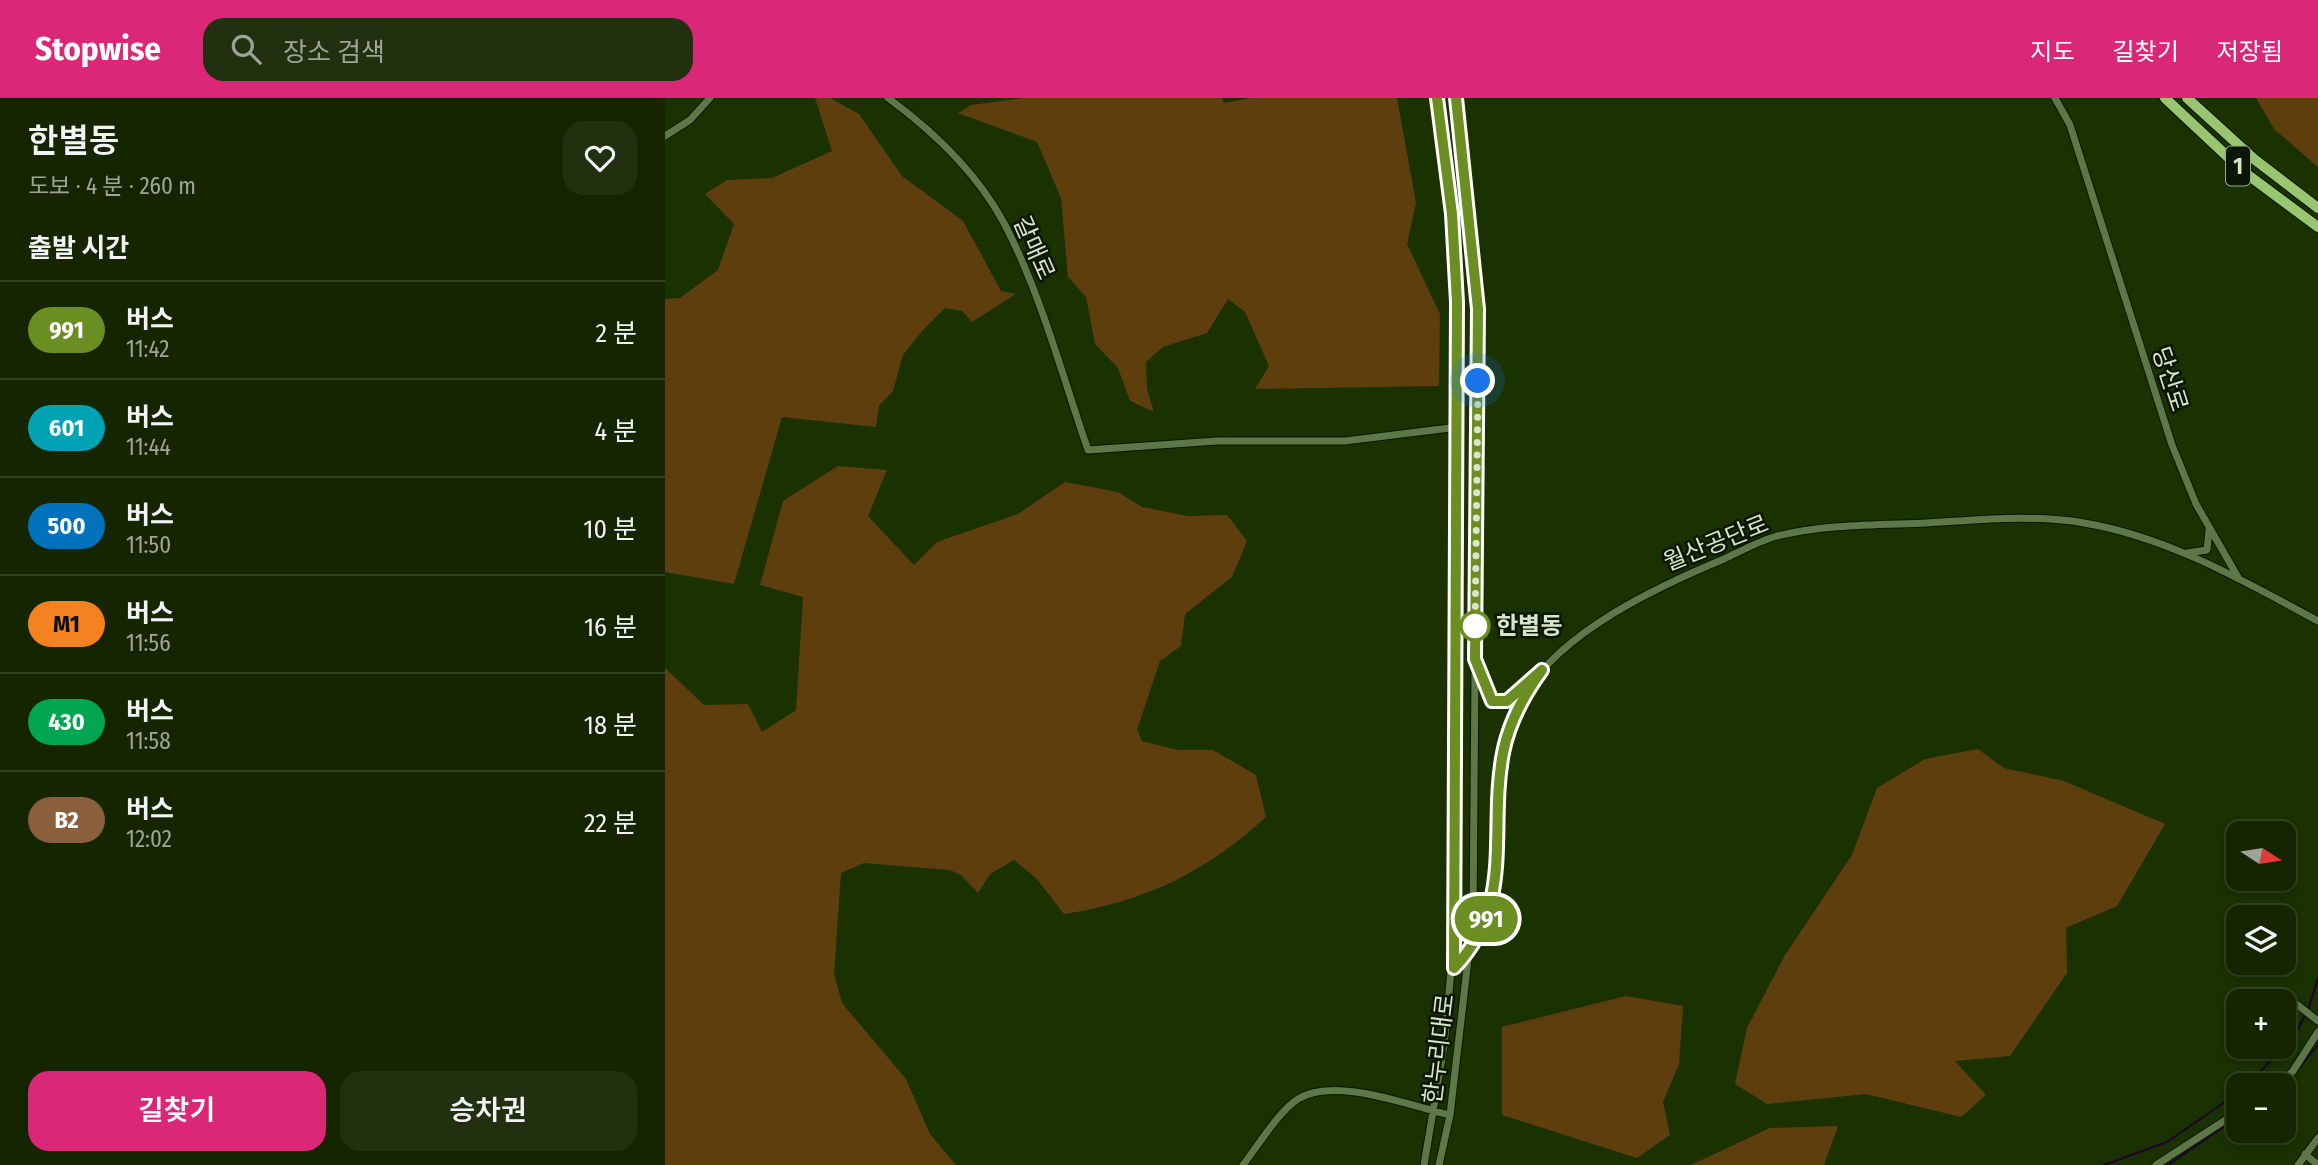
<!DOCTYPE html>
<html lang="ko">
<meta charset="utf-8">
<style>
:root{--surface:#142500;--page:#21310f;--text:#f1f3f6;--muted:#9da599;--line:#334222;--accent:#db2777}
body{margin:0;font-family:"Fira Sans Condensed","Noto Sans KR",sans-serif;background:var(--page);color:var(--text);height:100vh;display:flex;flex-direction:column;font-size:26px;white-space:nowrap}
*{box-sizing:border-box;margin:0}
p{font-size:23px;color:var(--muted)}
.icon{flex:none;width:38px;height:38px;fill:none;stroke:currentColor;stroke-width:2;stroke-linecap:round;stroke-linejoin:round}
.map{position:relative;flex:1;overflow:hidden}
.details{display:flex;flex-direction:column;background:var(--surface);width:665px}
.details>*{flex:none}
.badge{padding:0 14px;border-radius:23px;font-size:24px;line-height:46px}
.needle{width:46px;rotate:102deg}
.buttons{position:absolute;left:1561px;top:723px;display:grid;gap:14px}
.buttons a{display:grid;place-items:center;width:70px;height:70px;border-radius:14px;background:var(--surface);box-shadow:0 4px 10px #0003,0 0 0 2px var(--line);font-size:35px}
.you{position:absolute;width:35px;height:35px;margin:-18px;border:5px solid #fff;border-radius:50%;background:#1a73e8;box-shadow:0 0 0 10px #1a73e833}
.map>.badge{position:absolute;translate:-50% -50%;box-shadow:0 0 0 4px #fff}
h2{padding:0 28px;font-size:26px;line-height:63px}
.round{display:grid;place-items:center;flex:none;width:74px;height:74px;border-radius:21px;background:var(--page)}
.overview{display:flex;align-items:center;justify-content:space-between;height:119px;padding:0 28px}
h1{font-size:33px;font-weight:600;line-height:52px}
.primary-button{display:flex;gap:14px;margin-top:auto;padding:14px 28px}
.primary-button a{flex:1;height:80px;border-radius:21px;background:var(--accent);color:#fff;font-size:28px;font-weight:600;line-height:80px;text-align:center}
.primary-button a+a{background:var(--page);color:var(--text)}
ul{padding:0;list-style:none}
li{display:flex;align-items:center;gap:21px;height:98px;padding:0 28px;border-top:2px solid var(--line)}
li div{flex:1}
li b{display:block;font-size:26px}
li em{font-style:normal}
li .badge{min-width:77px;font-weight:700;text-align:center}
header{display:flex;align-items:center;gap:42px;box-sizing:border-box;height:98px;padding:0 35px;background:var(--accent);color:#fff}
header strong{font-size:33px}
nav{display:flex;gap:38px;margin-inline-start:auto;font-size:24px}
.search{width:490px;height:63px;background:var(--page);display:flex;align-items:center;gap:18px;box-sizing:border-box;padding:0 24px;border-radius:21px;color:var(--muted);font-size:26px}
main{display:flex;flex:1;min-height:0}
.map>svg:first-child{display:block}
.green{fill:#5f3e0e}
.lines{fill:none;stroke-linecap:round;stroke-linejoin:round}
.stream{stroke:#1f022e;stroke-width:2}
.minor-casing{stroke:#0a1701;stroke-width:9}
.highway-casing{stroke:#0a1701;stroke-width:12}
.minor{stroke:#5d7846;stroke-width:7}
.highway{stroke:#98c670;stroke-width:10}
.line-casing{stroke:#fff;stroke-width:16}
.line{stroke:#6b8e23;stroke-width:10}
.walk{stroke:#d7e6cb;stroke-width:7;stroke-dasharray:0 12.6}
.stop-dot{fill:#fff;stroke:#6b8e23;stroke-width:3.5}
.labels{text-anchor:middle;dominant-baseline:central;stroke-width:5;stroke-linejoin:round;paint-order:stroke}
.shield{fill:#0c1604;stroke:#9aa88f;stroke-width:2}
.shield-label{font-size:23px;font-weight:bold;fill:#d7e6cb}
.street-label{font-size:24px;fill:#d7e6cb;stroke:#0c1604}
.stop-label{font-size:24px;font-weight:bold;fill:#d7e6cb;stroke:#0c1604;text-anchor:start}
</style>
<header>
<strong>Stopwise</strong>
<div class="search"><svg class="icon" aria-label="search" viewBox="0 0 24 24"><circle cx="10" cy="10" r="6"/><path d="M15 15l6 6"/></svg>장소 검색</div>
<nav><a>지도</a><a>길찾기</a><a>저장됨</a></nav>
</header>
<main>
<section class="details">
<div class="overview"><div><h1>한별동</h1><p>도보 · 4 분 · 260 m</p></div><a class="round"><svg class="icon" aria-label="heart" viewBox="0 0 24 24"><path d="M12 20l-8-8c-3-5 5-10 8-4 3-6 11-1 8 4z"/></svg></a></div>
<h2>출발 시간</h2>
<ul>
<li><span class="badge" style="background:#6b8e23;color:#fff">991</span><div><b>버스</b><p>11:42</p></div><em>2 분</em></li>
<li><span class="badge" style="background:#00a3b4;color:#fff">601</span><div><b>버스</b><p>11:44</p></div><em>4 분</em></li>
<li><span class="badge" style="background:#0072bc;color:#fff">500</span><div><b>버스</b><p>11:50</p></div><em>10 분</em></li>
<li><span class="badge" style="background:#f58220;color:#111">M1</span><div><b>버스</b><p>11:56</p></div><em>16 분</em></li>
<li><span class="badge" style="background:#00a651;color:#fff">430</span><div><b>버스</b><p>11:58</p></div><em>18 분</em></li>
<li><span class="badge" style="background:#8b5e3c;color:#fff">B2</span><div><b>버스</b><p>12:02</p></div><em>22 분</em></li>
</ul>
<div class="primary-button"><a>길찾기</a><a>승차권</a></div>
</section>
<div class="map">
<svg width="1653" height="1067" viewBox="0 0 1653 1067">
<rect width="100%" height="100%" fill="#1a3100"/>
<path class="green" d="M150,0H165L194,16L237,78L298,123L336,193L351,196L307,224L297,213L280,210L258,232L238,257L228,293L214,308L211,329L117,319L69,486L0,474V201L15,200L53,172L69,126L40,96L62,82L107,80L167,53Z
M358,0H557L559,5L586,0H732L751,105L742,146L775,216L774,288L590,291L604,268L580,214L563,201L542,235L498,249L481,264L482,291L489,314L465,303L453,270L430,246L421,199L403,179L396,100L372,44L293,15L306,7Z
M1591,0H1653V69L1609,31Z
M173,368L222,372L203,418L249,467L272,444L353,416L400,384L453,394L477,409L523,418L562,417L582,443L567,479L520,516L516,548L495,563L472,632L477,643L513,652H548L591,677L601,719C539,775 482,803 399,816L371,780L349,762L325,776L313,795L296,777L285,772L199,765L176,775L169,876L177,905L241,981L265,1036L291,1067H0V570L39,607L83,606L97,634L131,612L138,499L95,487L118,403Z
M1313,651L1339,670L1399,683L1500,726L1452,808L1401,830L1402,875L1345,958L1290,963L1321,997L1296,1019L1201,996L1102,1006L1070,986L1082,930L1120,857L1187,757L1212,690L1260,661Z
M961,898L1018,908L1014,966L998,1004L1005,1037L972,1060L837,1017V929Z
M1173,1028L1159,1067H1026L1105,1030Z"/>
<g class="lines">
<path class="stream" d="M1643,912L1653,880
M1583,987L1631,935L1640,917
M1619,990L1653,946
M1439,1067L1502,1044L1573,995
M1503,1067L1573,1019"/>
<g class="minor-casing">
<path id="minor" d="M223,0C268,33 312,75 339,125C376,196 397,277 423,352L552,343H680L793,329
M1390,0L1405,27L1507,347L1531,406L1574,481
M0,38L25,22L45,0
M1522,455L1542,452L1544,432
M811,564L827,603L842,602L867,579
M789,870C863,793 809,682 860,596C897,533 994,488 1059,461C1076,453 1094,443 1112,438C1161,426 1212,427 1262,425C1314,422 1367,416 1419,425C1503,439 1579,483 1653,523
M1625,901L1653,923
M1614,987L1628,973L1653,934
M1640,1056L1653,1067
M578,1067C592,1049 614,1013 633,1001C670,978 745,1008 785,1017
M759,1067L779,948L791,819L792,204L787,116L772,0
M774,1067L785,1017L808,819L813,211L791,0
M1491,1067L1573,1014
M1633,1067L1653,1040"/>
</g>
<g class="highway-casing">
<path id="highway" d="M1500,0L1579,74L1653,129
M1522,0L1589,61L1653,110"/>
</g>
<use href="#minor" class="minor"/>
<use href="#highway" class="highway"/>
</g>
<g class="lines">
<g class="line-casing">
<path id="line" d="M772,0L787,116L792,204L789,870C851,805 823,733 838,655C844,624 858,598 877,572L842,603H827L810,561L813,211L791,0"/>
</g>
<use href="#line" class="line"/>
<path class="walk" d="M810,528V537L813,283"/>
</g>
<circle class="stop-dot" cx="810" cy="528" r="14"/>
<g class="labels">
<rect class="shield" x="1561" y="48.5" width="24" height="39" rx="5"/>
<g class="shield-label">
<text x="1573" y="68">1</text>
</g>
<g class="street-label">
<text transform="translate(369 150) rotate(66)">갈매로</text>
<text transform="translate(1505 281) rotate(72)">당산로</text>
<text transform="translate(1051 445) rotate(-22)">월산공단로</text>
<text transform="translate(774 951) rotate(-83)">한누리대로</text>
</g>
<g class="stop-label">
<text x="831" y="528">한별동</text>
</g>
</g>
</svg>
<div class="buttons">
<a><svg class="needle" viewBox="-14 -14 28 28"><path d="M0-13l5 13h-10z" fill="#e53935"/><path d="M0 13l5-13h-10z" fill="#9da599"/></svg></a>
<a><svg class="icon" aria-label="layers" viewBox="0 0 24 24"><path d="M12 4l9 5-9 5-9-5zM3 14l9 5 9-5"/></svg></a>
<a>+</a>
<a>−</a>
</div>
<div class="you" style="left:813px;top:283px"></div>
<b class="badge" style="left:821px;top:821px;background:#6b8e23;color:#fff">991</b>
</div>
</main>
